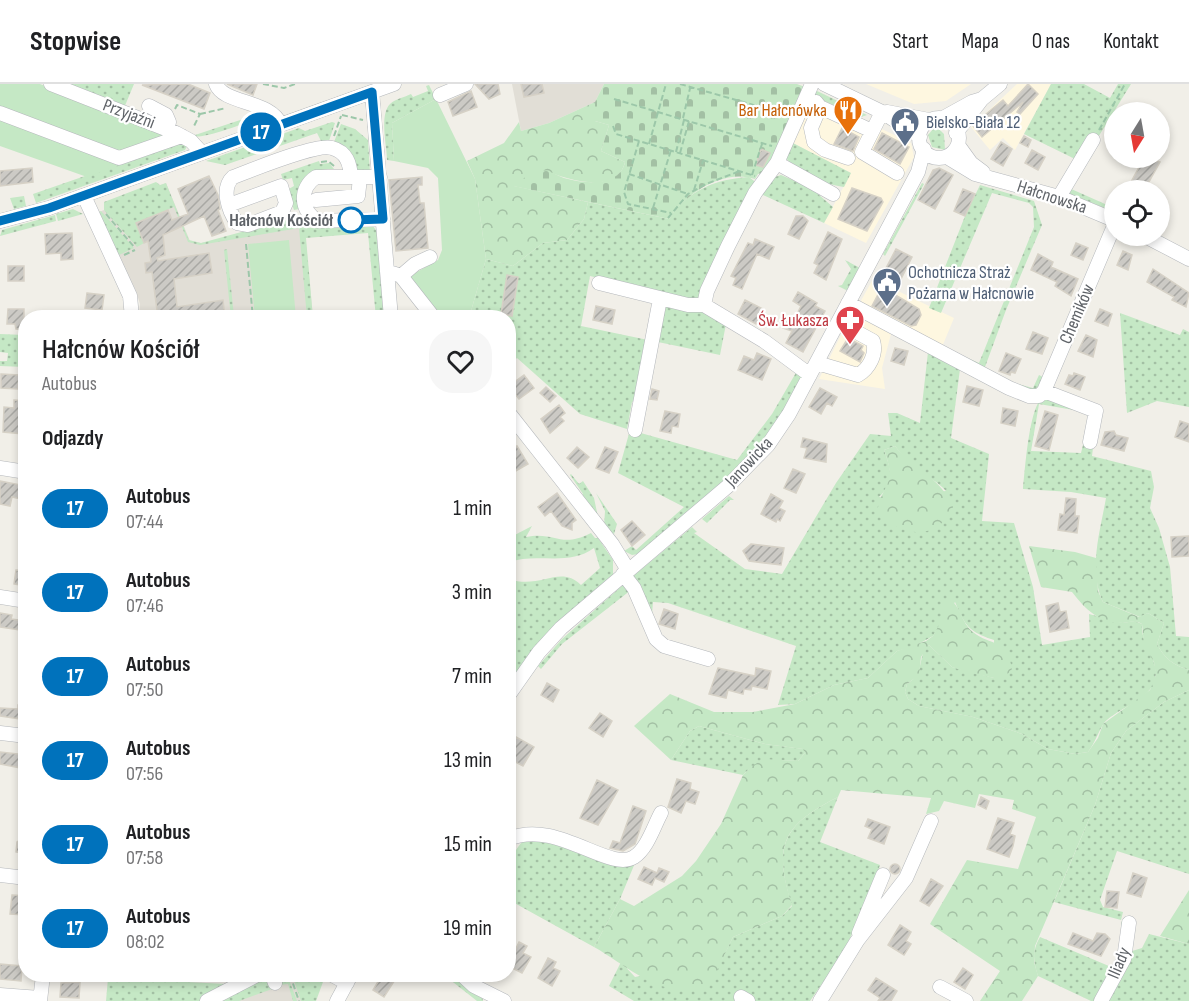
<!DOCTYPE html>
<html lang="pl">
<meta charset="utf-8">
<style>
:root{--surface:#fff;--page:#f6f6f6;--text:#202124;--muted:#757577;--line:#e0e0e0}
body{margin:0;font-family:"Sofia Sans Condensed",sans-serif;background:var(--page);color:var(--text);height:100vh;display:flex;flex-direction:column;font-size:22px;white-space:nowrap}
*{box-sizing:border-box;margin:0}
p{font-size:20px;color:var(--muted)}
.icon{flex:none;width:33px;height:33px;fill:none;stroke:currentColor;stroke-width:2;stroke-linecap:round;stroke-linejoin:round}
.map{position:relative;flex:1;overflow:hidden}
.side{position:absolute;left:18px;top:226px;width:498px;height:672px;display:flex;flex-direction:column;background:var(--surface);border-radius:24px;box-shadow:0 3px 9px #0003}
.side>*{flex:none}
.badge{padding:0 12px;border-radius:20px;font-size:21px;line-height:39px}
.needle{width:39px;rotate:191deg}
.tools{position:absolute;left:1104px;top:18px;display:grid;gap:12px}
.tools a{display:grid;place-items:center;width:66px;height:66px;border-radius:50%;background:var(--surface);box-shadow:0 3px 9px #0003;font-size:30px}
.map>.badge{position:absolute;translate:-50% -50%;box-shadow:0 0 0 3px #fff}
h2{padding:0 24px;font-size:22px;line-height:54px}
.round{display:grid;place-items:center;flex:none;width:63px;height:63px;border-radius:24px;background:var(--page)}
.headline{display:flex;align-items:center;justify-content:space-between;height:102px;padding:0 24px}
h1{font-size:28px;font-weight:600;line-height:45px}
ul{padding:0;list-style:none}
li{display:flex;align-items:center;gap:18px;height:84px;padding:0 24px}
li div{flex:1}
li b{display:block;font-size:22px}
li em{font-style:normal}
li .badge{min-width:66px;font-weight:700;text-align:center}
header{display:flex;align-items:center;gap:36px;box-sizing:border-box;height:84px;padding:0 30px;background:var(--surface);border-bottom:2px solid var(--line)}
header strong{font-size:28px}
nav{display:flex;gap:33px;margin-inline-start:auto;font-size:21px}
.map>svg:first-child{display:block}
.commercial{fill:#fef7e0}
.education{fill:#e1ded6}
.grass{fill:url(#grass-dots);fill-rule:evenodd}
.forest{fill:url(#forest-crowns)}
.cemetery{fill:url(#cemetery-stones)}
.green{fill:#c5e8c5}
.building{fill:url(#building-hatch);stroke:#d6d1c6;stroke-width:1.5}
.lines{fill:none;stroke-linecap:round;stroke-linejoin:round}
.minor-casing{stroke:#b5b8bc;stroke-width:15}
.path{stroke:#9cc7a9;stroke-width:2;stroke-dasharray:6 3;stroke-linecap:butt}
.minor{stroke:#fff;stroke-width:14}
.line-casing{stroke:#fff;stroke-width:14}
.line{stroke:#0072bc;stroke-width:9}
.stop-dot{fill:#fff;stroke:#0072bc;stroke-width:3}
.labels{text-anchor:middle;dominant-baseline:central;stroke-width:4.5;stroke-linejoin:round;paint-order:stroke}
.food-label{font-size:18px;fill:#c56008;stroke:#fff;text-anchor:end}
.street-label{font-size:18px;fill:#5f6368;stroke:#fff}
.service-label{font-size:18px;fill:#4e5e75;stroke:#fff;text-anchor:start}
.stop-label{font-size:18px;font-weight:bold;fill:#5f6368;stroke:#fff;text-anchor:end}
.health-label{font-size:18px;fill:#be3a42;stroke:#fff;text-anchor:end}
</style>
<header>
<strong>Stopwise</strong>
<nav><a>Start</a><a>Mapa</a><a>O nas</a><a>Kontakt</a></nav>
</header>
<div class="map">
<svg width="1189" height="917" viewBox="0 0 1189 917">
<defs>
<pattern id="grass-dots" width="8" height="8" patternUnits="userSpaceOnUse" patternTransform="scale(1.5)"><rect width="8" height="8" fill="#c5e8c5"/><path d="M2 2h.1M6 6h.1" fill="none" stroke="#a3c0a4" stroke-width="1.8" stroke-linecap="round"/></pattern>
<pattern id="forest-crowns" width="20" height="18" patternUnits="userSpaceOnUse" patternTransform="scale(1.5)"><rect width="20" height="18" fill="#c5e8c5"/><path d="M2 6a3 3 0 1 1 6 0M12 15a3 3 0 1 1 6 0" fill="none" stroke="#a3c0a4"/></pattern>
<pattern id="cemetery-stones" width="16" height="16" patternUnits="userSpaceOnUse" patternTransform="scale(1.5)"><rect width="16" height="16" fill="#c5e8c5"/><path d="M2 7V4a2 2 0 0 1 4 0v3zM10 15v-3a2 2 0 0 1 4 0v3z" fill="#a3c0a4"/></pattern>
<pattern id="building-hatch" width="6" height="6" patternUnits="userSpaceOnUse" patternTransform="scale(1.5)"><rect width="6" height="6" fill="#cccac5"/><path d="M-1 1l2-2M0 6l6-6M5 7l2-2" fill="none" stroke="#a9a8a4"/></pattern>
</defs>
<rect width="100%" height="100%" fill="#f1efe8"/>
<path class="commercial" d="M866,0H971L946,17L914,20Z
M1017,0H1051L1015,66L1003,54L990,66L971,43Z
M813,12L911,59L914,73L866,159L824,139L851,89L791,58Z
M873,195L954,234L942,263L858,222Z
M852,229L891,250L882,284L885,305L819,295Z"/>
<path class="education" d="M512,0H604L595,18L549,39L521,47Z
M166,99L190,157L201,159L304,138L313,234H139L140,220L136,207L97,129Z
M293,894L314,917H232L275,899Z"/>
<path class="grass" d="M61,0H134L124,24Z
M1051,0H1084L1110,14L1118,0H1131L1097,55L1075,75L1024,50Z
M429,1L436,15L392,39L394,77L387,76C387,62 379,31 390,20C395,15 405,13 411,10L413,13L428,7L426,2Z
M815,6L867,31L861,33L815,13Z
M258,30V34C245,39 203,56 192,52Z
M332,38L335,39L329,57H321L317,49L225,81L206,77L299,44L305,47Z
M341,40L355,45L368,56L370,89L357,88L334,58Z
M933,45H939L944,50L945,66L932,63L928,51Z
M183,58L188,60L185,66L36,119L33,110Z
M791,58L851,89L844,103C819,99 801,92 784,72Z
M319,77L320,80L329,79L334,85C310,84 292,99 299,125L294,126L287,106L294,102L292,94L283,96L281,90Z
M781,91L811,104L833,123L824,139L761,110L772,94Z
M749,93L758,100L701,212L695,217L590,192L581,242L648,256L655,216L638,315L632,318L627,345L580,330L517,274L509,281L508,234H469L486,175L513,182L543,159L567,156L584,135L588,118L669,135C688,106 716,95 749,93Z
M156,98L160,101L166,99L189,156L201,159L297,133L304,138L305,144L373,142L378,149L386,234H376L368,149L306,154L313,234H307L299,144L200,161L188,158L174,123L136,139L144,159L137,163L104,126V118Z
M922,99L924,100L885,172L883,170Z
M980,101L1034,117L1042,141L1006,226L985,283L1007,297L1033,304L1039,291L1045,294L1036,306L1008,300L942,263L979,279L1034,143L1033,123L1029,119L992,109L941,229L929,224L965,132Z
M1069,104L1114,124V128L1068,109Z
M24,112L26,122L14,125L10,114Z
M73,125L83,130L58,137L56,130Z
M101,127L134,164L119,171L97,129Z
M55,131L56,137L0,152L2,146Z
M227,165L234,232H251V234H231L224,166Z
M845,176L860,184L848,207L838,202L842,201L851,185Z
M664,222L698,225L726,240L720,271L658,258Z
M1120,229L1180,251L1183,245L1189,248V323L1157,317L1127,329Z
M0,250L25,251V283L0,282V277H7L8,269L0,268Z
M928,268L960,285L951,354L989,370L982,437L1014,439L1033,503L1042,561L1090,553L1089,530L1122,539L1135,537L1142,540C1141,561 1155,571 1156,588C1156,616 1119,622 1104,639C1099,646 1095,659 1088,668L1075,670L1048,665L1022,650L973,633L919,622L908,615L905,608L907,600C922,591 919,580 924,566L929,561L952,583L994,594V556C969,548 965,542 955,518L933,552L913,563L897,567L868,594L834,601L795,620L778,621L796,562L668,519L653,518L652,530L632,493L692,443L697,448L694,449L745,485L782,490L836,399L870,350L891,352L888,329H897L920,339ZM895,362C902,371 909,380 918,387C929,394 937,397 946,407L879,413C895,398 891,385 884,366Z
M797,287L803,294L766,355L741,384L638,470L632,471L624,467L632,462L636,466L684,423L618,389L630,346L737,376L772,330Z
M1043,313L1093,327L1087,360L1093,364L1092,372L1151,387L1154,403L1150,424L1159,444L1170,483L1176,552L1189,553V586C1173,581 1165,575 1157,560L1164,539L1148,529L1140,533L1103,518C1088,486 1100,448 1106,414L1071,408L1023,405C1025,387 1029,322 1043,313ZM1039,320L1091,329L1081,369L1031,367Z
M571,390L579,400L583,397L594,414L598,433L581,413L583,410L570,391Z
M596,409L617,440L614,450L604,442L605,427Z
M729,412L734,416H730L707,439L702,435Z
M532,442L526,453C556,447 560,465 591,449L595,454H598L613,476V491L509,596V495C540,506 560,480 581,501L600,484L594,464C568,483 537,468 509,478V454Z
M624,500L631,506L562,560L541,585L538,582L562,555Z
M1189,606V790L1117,767L1100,816L1103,823L1123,828L1121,836L1125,853L1122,856L1121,836L1054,818L1095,721L1111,669L1126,647L1164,618Z
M699,642L765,660L804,665L805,669L798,677C775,676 760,673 743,691L671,676L690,647Z
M838,713L820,758L880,781L868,816L842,871L810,917H753L739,908L734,917H634L609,902L621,878L635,893L722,875L733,853L782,832L792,822C773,762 782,741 838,713Z
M663,735L638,779H635L620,815L594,863L509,816C509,789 507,768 530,751L621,778Z
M1149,850L1189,860V917H1104L1132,867L1142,864Z
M1040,853L1116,885L1097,917H1091L1038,892C1033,877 1032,867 1040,853Z
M281,891L288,893L297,917H293L288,900L280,901Z
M292,891H305L323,898L316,917H301Z
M444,891H456L482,912L483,917H477Z
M108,894L226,900L201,917H106Z
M261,895L269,898L272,905L239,917H215Z"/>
<path class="forest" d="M595,18V37L609,41L601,67L625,78C617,112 567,95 545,87L514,102L588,118L584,135L567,156L543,159L513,182L486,175L475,95L467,77L504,59L519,38L521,47L549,39Z
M895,362C916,389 939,391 953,423C936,459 902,452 877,429C882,397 898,403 884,366Z
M1029,462L1075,468L1096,474L1098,507L1103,518L1139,533L1148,529L1164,539L1157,560C1165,575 1173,581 1189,586V606L1164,618L1126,647L1111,669L1095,721L1035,862L1034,878L1038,892L1022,917H980L1000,887L930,840L967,776L1018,785L1036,733L1012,725L1014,716L979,710L975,724L944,717L939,727L926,730L931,714L841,706L838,713C782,741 773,762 792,821L782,832L733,853L709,903C662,917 631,884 594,863L620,815L634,822L682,792L696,777L721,740L743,691L752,682L764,675L798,677L805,669L803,665L765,660L699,642L690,647L671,676L634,642L670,610L714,628H753L795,620L834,601L868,594L897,567L926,557L933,552L939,541L944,517L948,514C961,521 961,539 973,548C991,563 1007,553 1012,585L1006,592L994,594L967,588L952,583L929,561L921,573L919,591L907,600L905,608L908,615L919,622L973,633L1022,650L1048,665L1075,670L1088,668L1098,654L1103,640L1150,606L1156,591L1154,578L1144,561L1142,540C1135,536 1131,538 1123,539C1099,539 1086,526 1072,508L1041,503Z
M1189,806V860L1160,852Z"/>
<path class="cemetery" d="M604,0H797L805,3L766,88L758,90L755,95C723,84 685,110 669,135L513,102C520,98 529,89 537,87C546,84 556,91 564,94C584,100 620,103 625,78L601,67L609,41L595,37V18Z"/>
<path class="green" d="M0,0H40L172,51L176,60L87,93L0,62Z
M436,15L475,95L486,175L469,234H441L408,193L438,176L442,166L438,94L428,84L394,77L392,39Z
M289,156L296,234H255L248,160Z"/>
<path class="building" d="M188,0L210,9L204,25L142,1Z
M227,0H257L253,11Z
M475,0H498L500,10L489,15Z
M521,0H542L544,9L524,13Z
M1028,0L1038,10L1020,30L1017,28L1023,18L982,53L973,42L974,40L1003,16L1008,22Z
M471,7L477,23L453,32L448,18Z
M842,44L859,53L853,67L834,60Z
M882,49L909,63L900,80L874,65Z
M1024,52L1031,56L1028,63L1020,59Z
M1001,58L1012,65L1003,82L991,75Z
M761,65L770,69L763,83L756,81Z
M1032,66L1045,73L1038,86L1025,79Z
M1144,74L1160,78L1145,105L1131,98Z
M32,84L33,98L0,102V87Z
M939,84L953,91L935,125L918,116L933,86Z
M209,92L218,111L220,125L218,126L226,147L212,152L204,132L163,151L165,171L157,174L158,177L209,169L212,189L174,195L177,223L223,216L225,234H158L152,188L146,189L145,179L151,178L148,157L144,159L136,139L168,126L172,136L188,130L178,105Z
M422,93V101H418L420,119H424L428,164L396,167L389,96Z
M852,104L881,114L883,118L867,147L838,135Z
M963,105L975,110L965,132L954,127Z
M796,132H803L808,137L799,155L788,150Z
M828,148L842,155L826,196L814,189L818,181L814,179Z
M72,149L73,175L61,176V169L46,170L45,150Z
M755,155L774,163L769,175L757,170L742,205L733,201L736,194L731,192L748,159L753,161Z
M1076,159L1088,164L1083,176L1071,171Z
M896,165L912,173L901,195L885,186Z
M1123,167L1132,171L1128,186L1117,181Z
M1038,170L1053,178L1051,183L1078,195L1071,212L1055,202L1057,198L1031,186Z
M8,182H24V197H8Z
M1153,185L1189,209L1186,223L1172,216L1174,213L1147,198Z
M507,191L518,193L512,232L501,230Z
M882,203L919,225L921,231L916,241L911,242L872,222Z
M798,208L817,219L815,222L825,227L803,268L786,259L792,247L783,244L786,235L793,238L801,222L793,217Z
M87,209L104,211L102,226L85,224Z
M745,216L763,225L756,240L738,230Z
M596,222L615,226L612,240L593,236Z
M8,225H24V246L16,245L15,240H7Z
M1100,225L1112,230L1108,242L1095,237Z
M1033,248L1048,254L1042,270L1026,265Z
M1086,251L1097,256L1093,273L1078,267Z
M848,254L863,262L861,266L864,269L860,278L840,267Z
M895,264L908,267L904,281L891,277Z
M757,269L771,275L762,296L738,286L744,272L754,276Z
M1006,269L1021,275L1015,289L1011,288L1010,291L999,287Z
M1074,289L1085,293L1080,306L1065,300L1069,291L1073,292Z
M1,290L19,291L18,305L1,304Z
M524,291L534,304L519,315L509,302Z
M967,302L983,306L979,322L963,318Z
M546,303L556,312L550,318L540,309Z
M820,304L837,313L832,322L827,319L821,330L809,323Z
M652,305L659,307L657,316L650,315Z
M14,316L24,317L23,350L3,348L4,323L14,324Z
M559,321L565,329L560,333L564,337L550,349L541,335Z
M1003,324L1018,327L1015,342L1001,339Z
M665,327L680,330L678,343L672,342L671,349L660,347Z
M1045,327L1058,331L1049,366L1035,362Z
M1180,337L1189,340V358L1175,353Z
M1114,347L1116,351L1128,354L1124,367L1101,361L1105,348Z
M508,354L514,363L517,362L528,380L514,388L508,379Z
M803,354L827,360L826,378L804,374L807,364L801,363Z
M577,363L589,373L578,384L567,374Z
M605,363L618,368L609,389L596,384Z
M793,385L805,390L796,409L784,404Z
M0,397L26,402V416L12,413L10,422L0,420Z
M557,409L576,436L572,439V446L562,442L551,427L545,432L538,423Z
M771,410L783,417L779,424L785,427L780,437L777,435L776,438L761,430Z
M1066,414L1076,415L1075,432H1079L1077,449L1058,446L1060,430L1064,431Z
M632,437L645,451L632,462L621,446Z
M1189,452V472L1172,473L1171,453Z
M751,460L784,464L781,481L749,477L743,467Z
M16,486L26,487V502L14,500Z
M1058,519L1060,528L1066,527L1069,544L1050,548L1046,522Z
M664,525L678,530L675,545L659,540Z
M0,529L12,531L11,535L26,537V547L0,543Z
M718,584L755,592L756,584L771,587L767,605L752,602L751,606L744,605L743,610L728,606L726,614L709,610Z
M547,599L559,606L553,618L541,611Z
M18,621L26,622V636L0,632V624L18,625Z
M600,629L612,637L603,653L589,644Z
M516,653L534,663L523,682L508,674V666Z
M0,668L26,671V685L0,680Z
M677,695L691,699L690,705L699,708L695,720L686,717L681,729L668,723Z
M597,696L618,706L598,741L580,734Z
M981,713L989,717L986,725L978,721Z
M633,722L646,727L635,760L623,767L610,764L613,757L620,759Z
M998,734L1014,739L1010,750L1015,752L1013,762L1009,773L987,765Z
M868,735L890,743L884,760L868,754L872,745L865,742Z
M26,752V770L16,768L17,758Z
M890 785a5 5 0 1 1 10 0a5 5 0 1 1-10 0Z
M644,783L657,789L659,784L669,788L664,798L655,794L652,801L638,795Z
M1133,789L1147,794L1141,813L1127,809Z
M931,795L943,802L929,822L920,817Z
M1107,807L1119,808L1117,824L1105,823Z
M12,811L26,812V831L10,830Z
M900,841L911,848L906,857L911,860L904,871L888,861Z
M1073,849L1093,857L1097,849L1105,850L1110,855L1101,872L1068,860Z
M519,858L527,862L523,869L531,873L522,889L508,882Z
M548,874L556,878L553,884L560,887L552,902L538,894Z
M0,880L22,882L21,897L0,895Z
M963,884L973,891L965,905L954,898Z
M382,891H398L384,913L373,906Z
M876,894L897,907L891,917H878L880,914L868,906Z
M80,898L79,914L60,913L61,899Z"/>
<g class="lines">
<g class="minor-casing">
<path id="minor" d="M51,0L176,49L191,57L202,69
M216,0C224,21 270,15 281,41
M824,0L882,28L920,53
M372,8L387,187L401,192L434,234
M440,11L466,0
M816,18L820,23L872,47
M149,22L166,31L169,38L167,45
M820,23L811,44L814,58L825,66L848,74
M882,28L862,68L897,89
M887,28L929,36
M0,29L119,74L182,52
M943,34L972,18L982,15
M919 54a20 20 0 1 1 40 0a20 20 0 1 1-40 0Z
M956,49L982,15L1000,0
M958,61L971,79L983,88
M947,73L975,90L1059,113L1114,136
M777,79L833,110
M380,93H316C299,104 300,127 318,137L383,135
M84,112L130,212L132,234
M1059,113L1093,56
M316,116L358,112L360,94
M229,121L281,102L286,119L282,128L248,141L237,139C228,126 221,104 233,93C252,86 317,59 332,64C347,68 350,80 351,93
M0,137L49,124L394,0
M1145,152L1189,175
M387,187L391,234
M401,192L415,180L430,173
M599,199L688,221H704
M848,219L1009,304L1029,312H1039L1044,307L1114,142
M817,279L858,291C869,285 877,270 873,257L838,238
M810,291L764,257L704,221L707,207L728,162L755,109L777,79L812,0
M1044,307L1096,327L1090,358
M508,328L612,460L628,486
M635,346L660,215
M0,384L26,388
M623,490L634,504L656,555L664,562L708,575
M0,513L26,517
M508,612L539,568L561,544L728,402L768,361L789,330L860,197L918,88L924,65
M0,649L26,652
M508,755V774
M509,755C555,734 610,789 634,773C647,765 654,742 661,729
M0,791L26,794
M859,849L883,791
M272,891L275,899
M332,891L347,899
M462,891L474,902L504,917
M940,903L966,917
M0,911L40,914
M741,913L748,917
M40,917L43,891
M207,917L257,891
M337,917L351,891
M820,917L857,857L906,794L931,737
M1101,917L1124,875L1129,839"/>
</g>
<path class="path" d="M263,0L284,4L295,0
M680,0L785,30
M614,15L772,62
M175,25L177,21L200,30L193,44
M200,30L226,24
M342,31L363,36
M683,34L691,0
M613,42L616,50L755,92
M1099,46L1125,0
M334,52L341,32
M639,57L624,108L628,120L671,129
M649,60L666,0
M676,68L684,36
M680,69L689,37
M321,78L328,77L334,82
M629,90L688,110
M752,91L762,60
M694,106L703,77
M653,124L671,66
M106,130L135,164
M668,134L688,110L706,100L740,87
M246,160L253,234
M124,171L135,166
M290,891L299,917"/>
<use href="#minor" class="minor"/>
</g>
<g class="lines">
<g class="line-casing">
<path id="line" d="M0,137L49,124L372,8L383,135L351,136"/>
</g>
<use href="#line" class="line"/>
</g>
<defs>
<g id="restaurant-pin" transform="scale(1.5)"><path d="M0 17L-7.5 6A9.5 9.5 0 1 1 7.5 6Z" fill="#e8710a" stroke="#fff"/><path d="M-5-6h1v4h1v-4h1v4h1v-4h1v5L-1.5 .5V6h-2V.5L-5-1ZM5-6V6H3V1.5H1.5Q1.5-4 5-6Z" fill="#fff"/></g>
<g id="civic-pin" transform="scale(1.5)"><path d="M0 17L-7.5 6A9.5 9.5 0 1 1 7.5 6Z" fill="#5c6f8a" stroke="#fff"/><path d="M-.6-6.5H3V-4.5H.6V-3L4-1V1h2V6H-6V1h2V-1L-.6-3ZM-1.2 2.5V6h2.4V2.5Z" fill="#fff"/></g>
<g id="pharmacy-pin" transform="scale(1.5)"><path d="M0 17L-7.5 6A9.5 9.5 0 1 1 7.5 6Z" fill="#e0444e" stroke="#fff"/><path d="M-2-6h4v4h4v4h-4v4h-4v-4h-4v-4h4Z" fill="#fff"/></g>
</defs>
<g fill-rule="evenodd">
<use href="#restaurant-pin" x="848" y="26"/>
<use href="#civic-pin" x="905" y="38"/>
<use href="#civic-pin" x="887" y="198"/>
<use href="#pharmacy-pin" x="850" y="236"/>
</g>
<circle class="stop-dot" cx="351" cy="136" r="12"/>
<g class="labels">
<g class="food-label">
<text x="827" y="26">Bar Hałcnówka</text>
</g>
<g class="street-label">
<text transform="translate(129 30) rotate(21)">Przyjaźni</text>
<text transform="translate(1052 113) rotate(18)">Hałcnowska</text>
<text transform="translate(1077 230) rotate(-67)">Chemików</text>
<text transform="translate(749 378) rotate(-47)">Janowicka</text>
<text transform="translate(1119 879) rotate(-67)">Iliady</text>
</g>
<g class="service-label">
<text x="926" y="38">Bielsko-Biała 12</text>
<text x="908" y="188">Ochotnicza Straż<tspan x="908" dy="21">Pożarna w Hałcnowie</tspan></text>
</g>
<g class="stop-label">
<text x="333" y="136">Hałcnów Kościół</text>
</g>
<g class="health-label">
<text x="829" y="236">Św. Łukasza</text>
</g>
</g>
</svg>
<div class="tools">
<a><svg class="needle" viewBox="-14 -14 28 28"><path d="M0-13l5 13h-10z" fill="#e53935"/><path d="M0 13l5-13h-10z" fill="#757577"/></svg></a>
<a><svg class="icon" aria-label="locate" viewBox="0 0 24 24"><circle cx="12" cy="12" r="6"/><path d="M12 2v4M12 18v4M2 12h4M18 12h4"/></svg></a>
</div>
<b class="badge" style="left:261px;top:48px;background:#0072bc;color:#fff">17</b>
<section class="side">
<div class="headline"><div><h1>Hałcnów Kościół</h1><p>Autobus</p></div><a class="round"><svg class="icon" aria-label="heart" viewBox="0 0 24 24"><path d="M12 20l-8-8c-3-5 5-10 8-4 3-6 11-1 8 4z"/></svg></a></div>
<h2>Odjazdy</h2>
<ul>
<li><span class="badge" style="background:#0072bc;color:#fff">17</span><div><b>Autobus</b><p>07:44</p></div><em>1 min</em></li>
<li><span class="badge" style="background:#0072bc;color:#fff">17</span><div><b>Autobus</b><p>07:46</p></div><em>3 min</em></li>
<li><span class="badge" style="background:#0072bc;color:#fff">17</span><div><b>Autobus</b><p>07:50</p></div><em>7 min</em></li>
<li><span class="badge" style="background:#0072bc;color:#fff">17</span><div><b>Autobus</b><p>07:56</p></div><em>13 min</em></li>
<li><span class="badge" style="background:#0072bc;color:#fff">17</span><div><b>Autobus</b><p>07:58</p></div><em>15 min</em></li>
<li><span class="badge" style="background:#0072bc;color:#fff">17</span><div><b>Autobus</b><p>08:02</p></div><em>19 min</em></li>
</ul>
</section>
</div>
